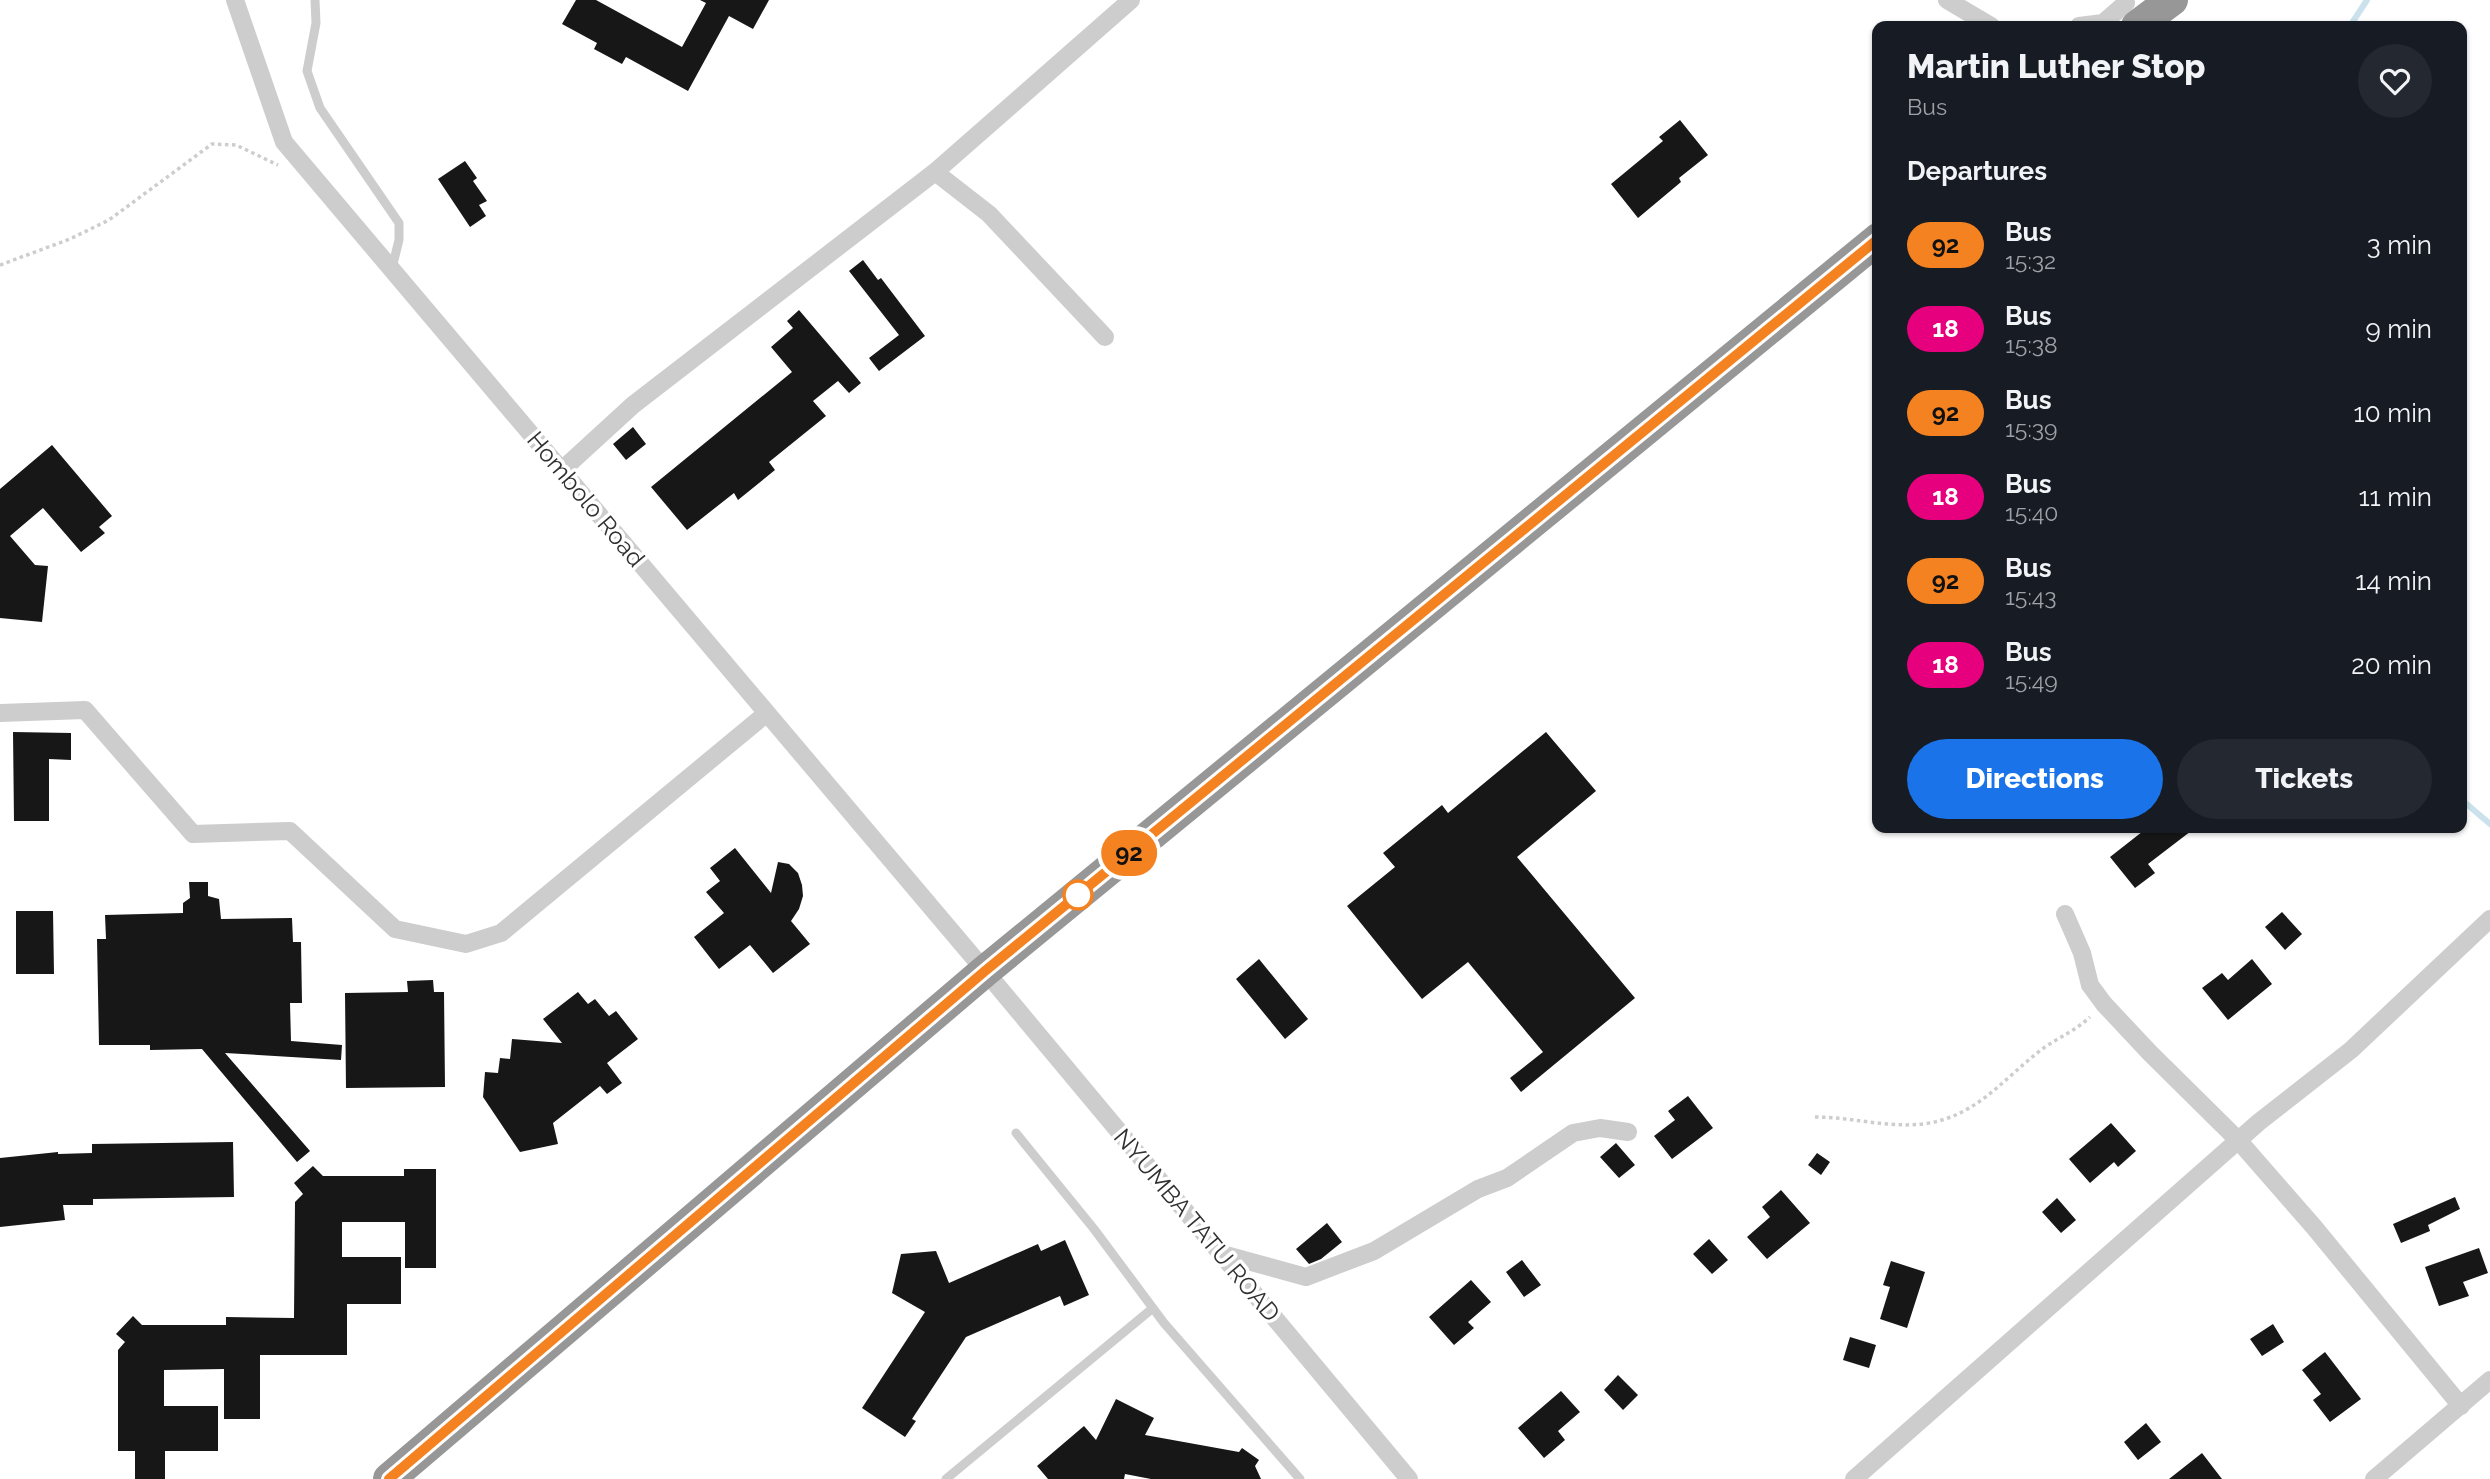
<!DOCTYPE html>
<style>
:root{--surface:#171b24;--page:#242831;--text:#f1f3f6;--muted:#9ea1a6;--accent:#1a73e8}
body{margin:0;font-family:Raleway,sans-serif;background:var(--page);color:var(--text);height:100vh;display:flex;flex-direction:column;font-size:26px;white-space:nowrap}
*{box-sizing:border-box;margin:0}
p{font-size:23px;color:var(--muted)}
.icon{flex:none;width:38px;height:38px;fill:none;stroke:currentColor;stroke-width:2;stroke-linecap:round;stroke-linejoin:round}
.map{position:relative;flex:1;overflow:hidden}
.sheet{position:absolute;left:1872px;top:21px;width:595px;height:812px;display:flex;flex-direction:column;background:var(--surface);border-radius:14px;box-shadow:0 2px 5px #0004}
.sheet>*{flex:none}
.badge{padding:0 14px;border-radius:23px;font-size:24px;line-height:46px}
.map>.badge{position:absolute;translate:-50% -50%;box-shadow:0 0 0 4px #fff}
h2{padding:0 35px;font-size:26px;line-height:63px}
.round{display:grid;place-items:center;flex:none;width:74px;height:74px;border-radius:37px;background:var(--page)}
.overview{display:flex;align-items:center;justify-content:space-between;height:119px;padding:0 35px}
h1{font-size:33px;font-weight:800;line-height:52px}
.cta{display:flex;gap:14px;margin-top:auto;padding:14px 35px}
.cta a{flex:1;height:80px;border-radius:42px;background:var(--accent);color:#fff;font-size:28px;font-weight:800;line-height:80px;text-align:center}
.cta a+a{background:var(--page);color:var(--text)}
ul{padding:0;list-style:none}
li{display:flex;align-items:center;gap:21px;height:84px;padding:0 35px}
li div{flex:1}
li b{display:block;font-size:26px}
li em{font-style:normal}
li .badge{min-width:77px;font-weight:700;text-align:center}
.map>svg:first-child{display:block}
.lines{fill:none;stroke-linecap:round;stroke-linejoin:round}
.stream{stroke:#cbe2ec;stroke-width:6}
.building{fill:#171717}
.path{stroke:#cdcdcd;stroke-width:3.5;stroke-dasharray:3.5 3.5;stroke-linecap:butt}
.lane{stroke:#cdcdcd;stroke-width:9}
.street{stroke:#cdcdcd;stroke-width:18}
.highway{stroke:#979797;stroke-width:32}
.line-casing{stroke:#fff;stroke-width:16}
.line{stroke:#f58220;stroke-width:10}
.stop-dot{fill:#fff;stroke:#f58220;stroke-width:3.5}
.labels{text-anchor:middle;dominant-baseline:central;stroke-width:7;stroke-linejoin:round;paint-order:stroke}
.street-label{font-size:24px;fill:#303030;stroke:#fff}
</style>
<div class="map">
<svg width="2490" height="1479" viewBox="0 0 2490 1479">
<rect width="100%" height="100%" fill="#fff"/>
<g class="lines">
<path class="stream" d="M2350,26L2367,0
M2462,800L2490,824"/>
</g>
<path class="building" d="M576,0H596L682,47L706,3L700,0H769L753,29L729,16L688,91L626,57L622,64L594,49L597,43L562,24Z
M1680,120L1708,155L1679,178L1681,182L1638,218L1611,184L1663,141L1659,137Z
M465,161L477,178L473,181L487,201L479,205L486,216L470,227L438,179Z
M863,260L878,280L881,278L925,336L879,371L869,358L899,335L849,271Z
M799,310L861,383L849,393L838,381L813,401L826,416L769,462L775,470L738,500L734,493L687,530L651,487L792,372L771,347L793,328L787,321Z
M633,427L646,444L626,460L613,444Z
M52,445L112,516L99,527L105,533L81,552L43,508L10,536L35,565L48,566L42,622L0,618V489Z
M13,732L71,733V760L49,759V821H14Z
M1546,732L1596,791L1517,857L1635,998L1521,1092L1510,1078L1543,1052L1468,962L1422,999L1347,906L1395,867L1383,853L1442,805L1448,813Z
M2147,828H2195L2148,864L2155,873L2135,888L2110,857Z
M735,848L771,893L778,862L789,864L798,873L802,885L803,896L799,909L791,921L810,944L773,973L750,945L719,969L694,937L724,913L706,892L720,881L710,868Z
M189,882H208V896L219,899L221,919L292,918L293,942H301L302,1003H290L291,1041L342,1045L341,1060L225,1053L310,1151L297,1162L202,1049L150,1050V1045H99L97,939H106L105,915L183,913V903L190,898Z
M16,911H53L54,974H16Z
M2282,912L2302,934L2285,950L2265,927Z
M1259,959L1308,1019L1285,1039L1236,979Z
M2252,959L2272,984L2228,1020L2202,988L2222,973L2228,980Z
M433,980L434,992H444L445,1087L346,1088L345,993L408,992L407,981Z
M578,992L588,1004L595,999L609,1016L616,1011L638,1039L607,1063L622,1083L607,1094L600,1086L553,1123L558,1144L520,1152L483,1097L485,1072L498,1073L500,1058L510,1059L512,1039L562,1043L543,1019Z
M1688,1096L1713,1128L1672,1159L1654,1136L1675,1120L1668,1111Z
M2111,1123L2136,1151L2118,1167L2114,1162L2090,1183L2069,1159Z
M233,1142L234,1197L93,1199V1205H63L65,1220L0,1227V1158L58,1152V1154L92,1153V1144Z
M1616,1143L1635,1165L1619,1178L1600,1157Z
M1817,1153L1830,1162L1821,1175L1808,1165Z
M313,1166L323,1176H404V1169H436V1268H405V1222H342V1257H401V1304H347V1355H260V1419H224V1369L164,1370V1406H218V1451H165V1479H135V1451H118V1350L125,1342L116,1334L133,1316L142,1325H226V1317L294,1318L295,1202L303,1194L294,1183Z
M1781,1190L1810,1223L1767,1259L1747,1237L1770,1217L1762,1207Z
M2455,1197L2460,1209L2428,1225L2430,1231L2401,1243L2393,1224Z
M2057,1198L2076,1220L2061,1233L2042,1212Z
M1327,1223L1342,1242L1321,1259L1309,1264L1296,1249Z
M1709,1239L1728,1260L1712,1274L1693,1254Z
M1065,1240L1089,1295L1064,1306L1060,1296L966,1337L912,1419L916,1421L905,1437L862,1408L925,1312L892,1293L901,1254L936,1251L949,1283L1038,1244L1041,1251Z
M2479,1248L2488,1273L2463,1282L2469,1296L2439,1306L2425,1267Z
M1522,1260L1541,1285L1524,1297L1506,1272Z
M1891,1261L1925,1272L1907,1328L1880,1319L1890,1287L1883,1285Z
M1471,1280L1491,1302L1468,1322L1474,1328L1454,1345L1429,1317Z
M2273,1324L2284,1342L2262,1356L2250,1339Z
M1850,1337L1876,1345L1869,1368L1843,1360Z
M2325,1352L2361,1399L2330,1422L2313,1400L2321,1394L2302,1370Z
M1618,1375L1638,1395L1623,1410L1604,1390Z
M1561,1391L1580,1412L1558,1431L1565,1440L1544,1458L1518,1428Z
M1116,1399L1154,1418L1145,1435L1239,1452L1242,1448L1259,1460L1255,1466L1261,1479H1151L1125,1474L1124,1479H1048L1037,1466L1084,1426L1096,1440Z
M2146,1423L2161,1442L2138,1460L2124,1442Z
M2202,1453L2222,1479H2169Z"/>
<g class="lines">
<path class="path" d="M0,265L70,239L109,220L212,144L236,145L278,165
M1815,1117C1852,1117 1886,1128 1923,1124C1978,1117 2004,1077 2045,1047C2060,1037 2076,1030 2090,1017"/>
<path class="lane" d="M315,0L316,23L307,71L320,108L399,223V240L392,268
M1016,1133L1094,1229L1164,1323L1300,1479
M946,1479L1153,1308"/>
<path class="street" d="M235,0L284,142L985,971L1409,1479
M1947,0L1991,26
M2079,26L2103,23L2126,3
M935,172L989,214L1105,337
M562,470L633,405L935,172L1131,0
M0,713L85,710L193,834L290,831L395,929L466,944L501,933L767,713
M2065,914L2082,953L2090,985L2104,1004L2150,1053L2238,1140L2314,1227L2461,1406
M1222,1254L1306,1277L1374,1251L1478,1189L1507,1178L1573,1133L1600,1128L1628,1132
M1854,1479L2259,1122L2351,1050L2490,919
M2374,1479L2490,1380"/>
<path class="highway" d="M2137,26L2172,0
M389,1479L985,971L1878,239"/>
</g>
<g class="lines">
<g class="line-casing">
<path id="line" d="M389,1479L985,971L1878,239"/>
</g>
<use href="#line" class="line"/>
</g>
<circle class="stop-dot" cx="1078" cy="895" r="14"/>
<g class="labels">
<g class="street-label">
<text transform="translate(586 499) rotate(50)">Hombolo Road</text>
<text transform="translate(1197 1225) rotate(50)">NYUMBA TATU ROAD</text>
</g>
</g>
</svg>
<b class="badge" style="left:1129px;top:853px;background:#f58220;color:#111">92</b>
<section class="sheet">
<div class="overview"><div><h1>Martin Luther Stop</h1><p>Bus</p></div><a class="round"><svg class="icon" aria-label="heart" viewBox="0 0 24 24"><path d="M12 20l-8-8c-3-5 5-10 8-4 3-6 11-1 8 4z"/></svg></a></div>
<h2>Departures</h2>
<ul>
<li><span class="badge" style="background:#f58220;color:#111">92</span><div><b>Bus</b><p>15:32</p></div><em>3 min</em></li>
<li><span class="badge" style="background:#e6007e;color:#fff">18</span><div><b>Bus</b><p>15:38</p></div><em>9 min</em></li>
<li><span class="badge" style="background:#f58220;color:#111">92</span><div><b>Bus</b><p>15:39</p></div><em>10 min</em></li>
<li><span class="badge" style="background:#e6007e;color:#fff">18</span><div><b>Bus</b><p>15:40</p></div><em>11 min</em></li>
<li><span class="badge" style="background:#f58220;color:#111">92</span><div><b>Bus</b><p>15:43</p></div><em>14 min</em></li>
<li><span class="badge" style="background:#e6007e;color:#fff">18</span><div><b>Bus</b><p>15:49</p></div><em>20 min</em></li>
</ul>
<div class="cta"><a>Directions</a><a>Tickets</a></div>
</section>
</div>
